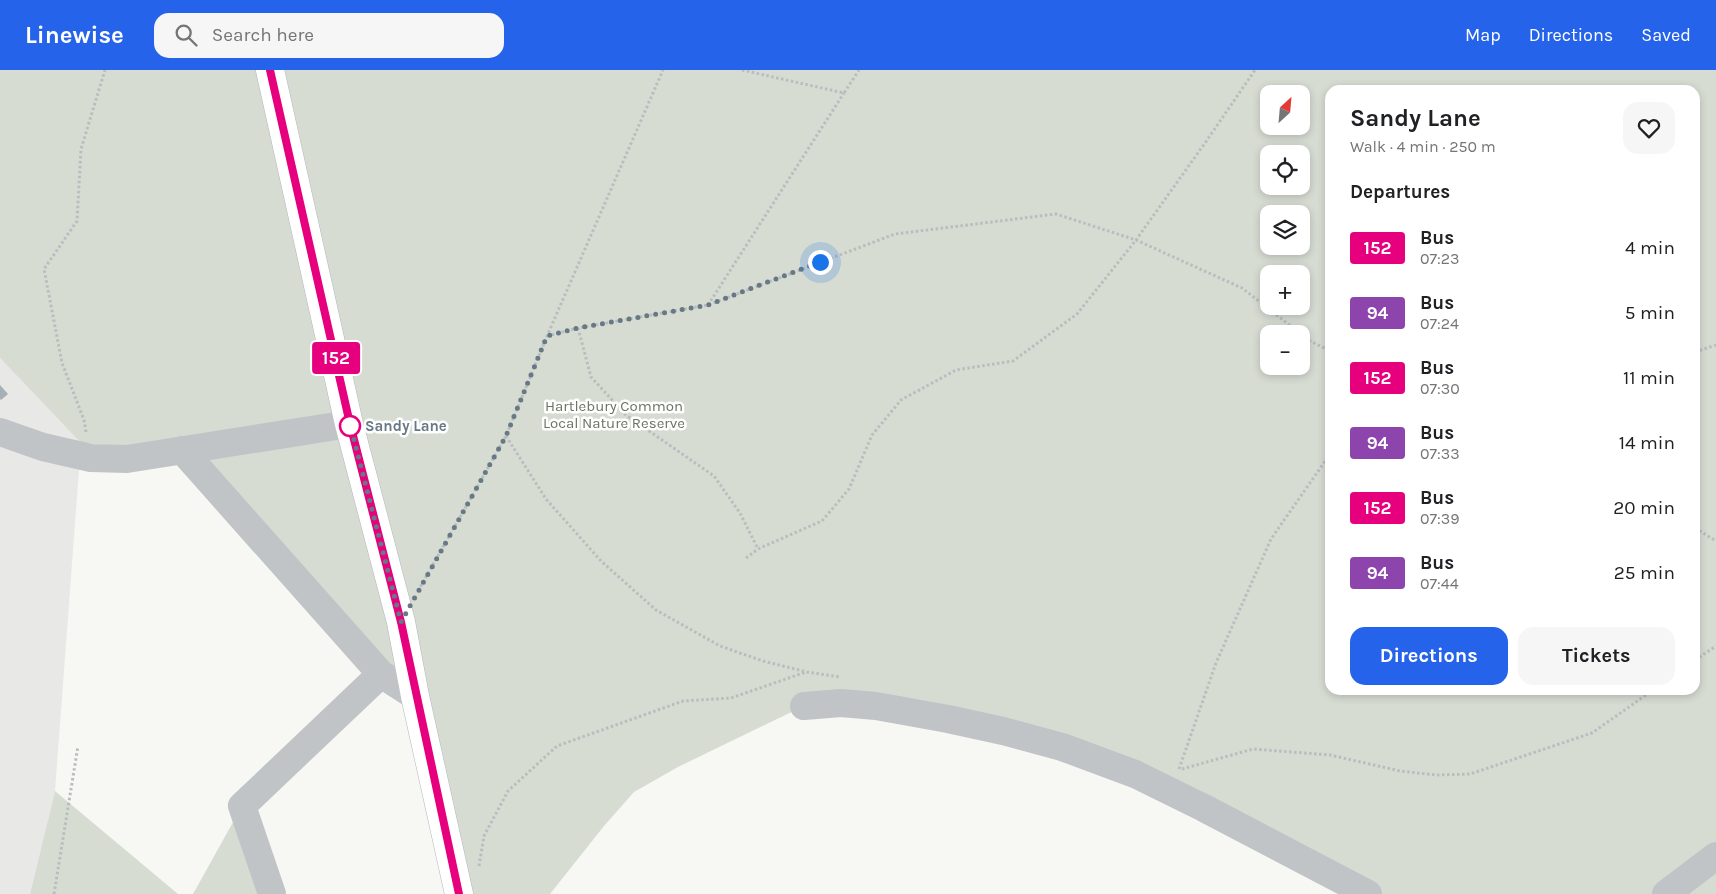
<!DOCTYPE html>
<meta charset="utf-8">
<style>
:root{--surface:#fff;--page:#f6f6f6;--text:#202124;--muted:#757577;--accent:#2563eb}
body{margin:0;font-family:Karla,sans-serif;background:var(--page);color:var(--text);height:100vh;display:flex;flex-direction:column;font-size:19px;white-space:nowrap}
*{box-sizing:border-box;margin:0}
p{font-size:16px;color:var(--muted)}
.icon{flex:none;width:28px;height:28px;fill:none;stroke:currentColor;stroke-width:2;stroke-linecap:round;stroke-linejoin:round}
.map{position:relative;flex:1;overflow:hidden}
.side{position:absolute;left:1325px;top:15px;width:375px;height:610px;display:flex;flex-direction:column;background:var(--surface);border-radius:15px;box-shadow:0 2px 8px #0003}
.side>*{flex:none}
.badge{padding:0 10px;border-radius:4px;font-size:18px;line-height:32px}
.needle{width:32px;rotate:26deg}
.fabs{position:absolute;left:1260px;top:15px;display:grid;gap:10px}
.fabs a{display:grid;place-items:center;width:50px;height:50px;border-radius:10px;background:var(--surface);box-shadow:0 2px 8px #0003;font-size:25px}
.you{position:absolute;width:25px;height:25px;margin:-12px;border:4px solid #fff;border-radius:50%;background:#1a73e8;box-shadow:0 0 0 8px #1a73e833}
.map>.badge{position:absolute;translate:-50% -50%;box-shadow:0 0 0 2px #fff}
h2{padding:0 25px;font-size:19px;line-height:45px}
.round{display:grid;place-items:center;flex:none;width:52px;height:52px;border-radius:15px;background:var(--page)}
.overview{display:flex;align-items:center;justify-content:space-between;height:85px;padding:0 25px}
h1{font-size:24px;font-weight:700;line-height:38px}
.button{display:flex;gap:10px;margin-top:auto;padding:10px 25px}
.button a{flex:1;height:58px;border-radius:15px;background:var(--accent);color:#fff;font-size:20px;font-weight:700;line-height:58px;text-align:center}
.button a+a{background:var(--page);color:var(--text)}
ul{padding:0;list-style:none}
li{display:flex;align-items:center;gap:15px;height:65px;padding:0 25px}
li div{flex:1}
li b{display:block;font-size:19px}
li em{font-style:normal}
li .badge{min-width:55px;font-weight:700;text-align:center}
header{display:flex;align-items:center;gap:30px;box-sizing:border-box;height:70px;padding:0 25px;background:var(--accent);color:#fff}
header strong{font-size:24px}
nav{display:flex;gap:28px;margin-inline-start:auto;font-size:18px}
.search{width:350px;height:45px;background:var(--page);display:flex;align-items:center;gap:12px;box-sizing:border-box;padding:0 18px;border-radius:15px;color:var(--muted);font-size:19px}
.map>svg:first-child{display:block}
.built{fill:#e8e8e7}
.green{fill:#d7dcd3;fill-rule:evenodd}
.building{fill:#a7b0b5}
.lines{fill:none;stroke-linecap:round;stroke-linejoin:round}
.major-casing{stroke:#b3b8bb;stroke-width:29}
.path{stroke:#babdbf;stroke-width:3;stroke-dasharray:2.5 2.5;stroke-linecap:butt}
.minor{stroke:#c0c4c7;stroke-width:28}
.major{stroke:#fff;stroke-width:28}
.line-casing{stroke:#fff;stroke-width:11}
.line{stroke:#e6007e;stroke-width:8}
.walk{stroke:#667984;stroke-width:5;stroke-dasharray:0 9}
.stop-dot{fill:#fff;stroke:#e6007e;stroke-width:2.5}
.labels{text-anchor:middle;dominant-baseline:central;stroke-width:5;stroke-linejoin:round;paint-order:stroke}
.park-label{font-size:15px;fill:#667761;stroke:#fff}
.stop-label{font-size:15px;font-weight:bold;fill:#667984;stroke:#fff;text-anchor:start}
</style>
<header>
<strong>Linewise</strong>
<div class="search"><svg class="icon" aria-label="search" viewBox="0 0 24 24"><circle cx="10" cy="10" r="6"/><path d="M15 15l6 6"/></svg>Search here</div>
<nav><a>Map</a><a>Directions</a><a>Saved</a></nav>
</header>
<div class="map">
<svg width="1716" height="824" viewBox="0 0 1716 824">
<rect width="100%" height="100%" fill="#f7f7f4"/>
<path class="built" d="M0,288L81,373L55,721L30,824H0Z"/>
<path class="green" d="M0,0H1716V824H1368L1063,677L804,636L678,697L634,722L604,756L550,824H459L415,626L182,380L81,373L0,288ZM1330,20H1695V620H1330ZM1269,24H1301V56H1269ZM1269,84H1301V116H1269ZM1269,144H1301V176H1269ZM1269,204H1301V236H1269ZM1269,264H1301V296H1269Z
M55,721L178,824H30Z
M242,736L272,824H193Z"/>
<path class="building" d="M0,315L8,324L1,330L0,329Z"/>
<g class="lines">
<g class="major-casing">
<path id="major" d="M270,0L349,354L401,552L415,626L459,824"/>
</g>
<path class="path" d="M742,0L844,23L859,0
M708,235L844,23
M578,258L591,307L626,345L714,406L740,443L758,479
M1301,264L1310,271L1330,281
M547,266L578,258L708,235L895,164L1056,144L1136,170L1205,73L1255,0
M1695,282L1716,275
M86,362L84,350L62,293L44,199L77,151L81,79L105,0
M506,366L546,429L601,491L656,540L720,576L763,591L807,602L840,607
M1695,458L1716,471
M746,488L758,479L822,451L849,419L872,365L901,330L956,300L1013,291L1077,244L1136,170L1242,218L1301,264
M418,521L506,366L547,266L663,0
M1695,590L1716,576
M1179,699L1216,593L1271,469L1330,384
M1182,699L1253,679L1330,685L1400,701L1436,705L1470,704L1592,663L1653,620
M479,796L484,766L508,721L557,676L683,631L731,628L806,602
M54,824L78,676"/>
<path class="minor" d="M0,362L43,377L91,388L127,389L349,354
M182,380L381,604L415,626
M804,636L841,633L876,636L948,649L1003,661L1062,677L1135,704L1204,738L1368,824
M272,824L242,736L381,604
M1666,824L1716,786"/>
<use href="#major" class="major"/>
</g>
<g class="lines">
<g class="line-casing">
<path id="line" d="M270,0L350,354L401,552L459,824"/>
</g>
<use href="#line" class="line"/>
<path class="walk" d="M350,356V354L401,552L506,366L547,266L578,258L708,235L820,192"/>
</g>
<circle class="stop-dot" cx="350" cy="356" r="10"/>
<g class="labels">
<g class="park-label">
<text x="614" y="336">Hartlebury Common<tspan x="614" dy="17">Local Nature Reserve</tspan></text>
</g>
<g class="stop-label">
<text x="365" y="356">Sandy Lane</text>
</g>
</g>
</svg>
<div class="fabs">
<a><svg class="needle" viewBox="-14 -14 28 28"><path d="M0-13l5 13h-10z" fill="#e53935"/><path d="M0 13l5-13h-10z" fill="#757577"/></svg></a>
<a><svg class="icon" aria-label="locate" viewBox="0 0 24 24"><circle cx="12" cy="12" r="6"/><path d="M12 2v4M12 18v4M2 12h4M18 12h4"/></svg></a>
<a><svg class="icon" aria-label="layers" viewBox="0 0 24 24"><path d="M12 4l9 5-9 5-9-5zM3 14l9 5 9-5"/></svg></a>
<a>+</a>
<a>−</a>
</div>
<div class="you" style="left:820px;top:192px"></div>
<b class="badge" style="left:336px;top:288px;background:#e6007e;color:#fff">152</b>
<section class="side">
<div class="overview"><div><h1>Sandy Lane</h1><p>Walk · 4 min · 250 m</p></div><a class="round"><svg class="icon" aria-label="heart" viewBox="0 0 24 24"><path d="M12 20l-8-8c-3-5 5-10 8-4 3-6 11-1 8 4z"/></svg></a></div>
<h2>Departures</h2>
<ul>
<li><span class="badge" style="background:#e6007e;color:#fff">152</span><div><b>Bus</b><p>07:23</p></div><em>4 min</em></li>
<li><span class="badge" style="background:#8e44ad;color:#fff">94</span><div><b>Bus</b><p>07:24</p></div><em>5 min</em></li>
<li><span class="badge" style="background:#e6007e;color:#fff">152</span><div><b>Bus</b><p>07:30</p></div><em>11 min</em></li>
<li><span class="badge" style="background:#8e44ad;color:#fff">94</span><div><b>Bus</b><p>07:33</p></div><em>14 min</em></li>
<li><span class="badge" style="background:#e6007e;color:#fff">152</span><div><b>Bus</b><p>07:39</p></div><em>20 min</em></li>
<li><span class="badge" style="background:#8e44ad;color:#fff">94</span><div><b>Bus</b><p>07:44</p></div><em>25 min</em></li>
</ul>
<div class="button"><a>Directions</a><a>Tickets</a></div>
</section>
</div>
